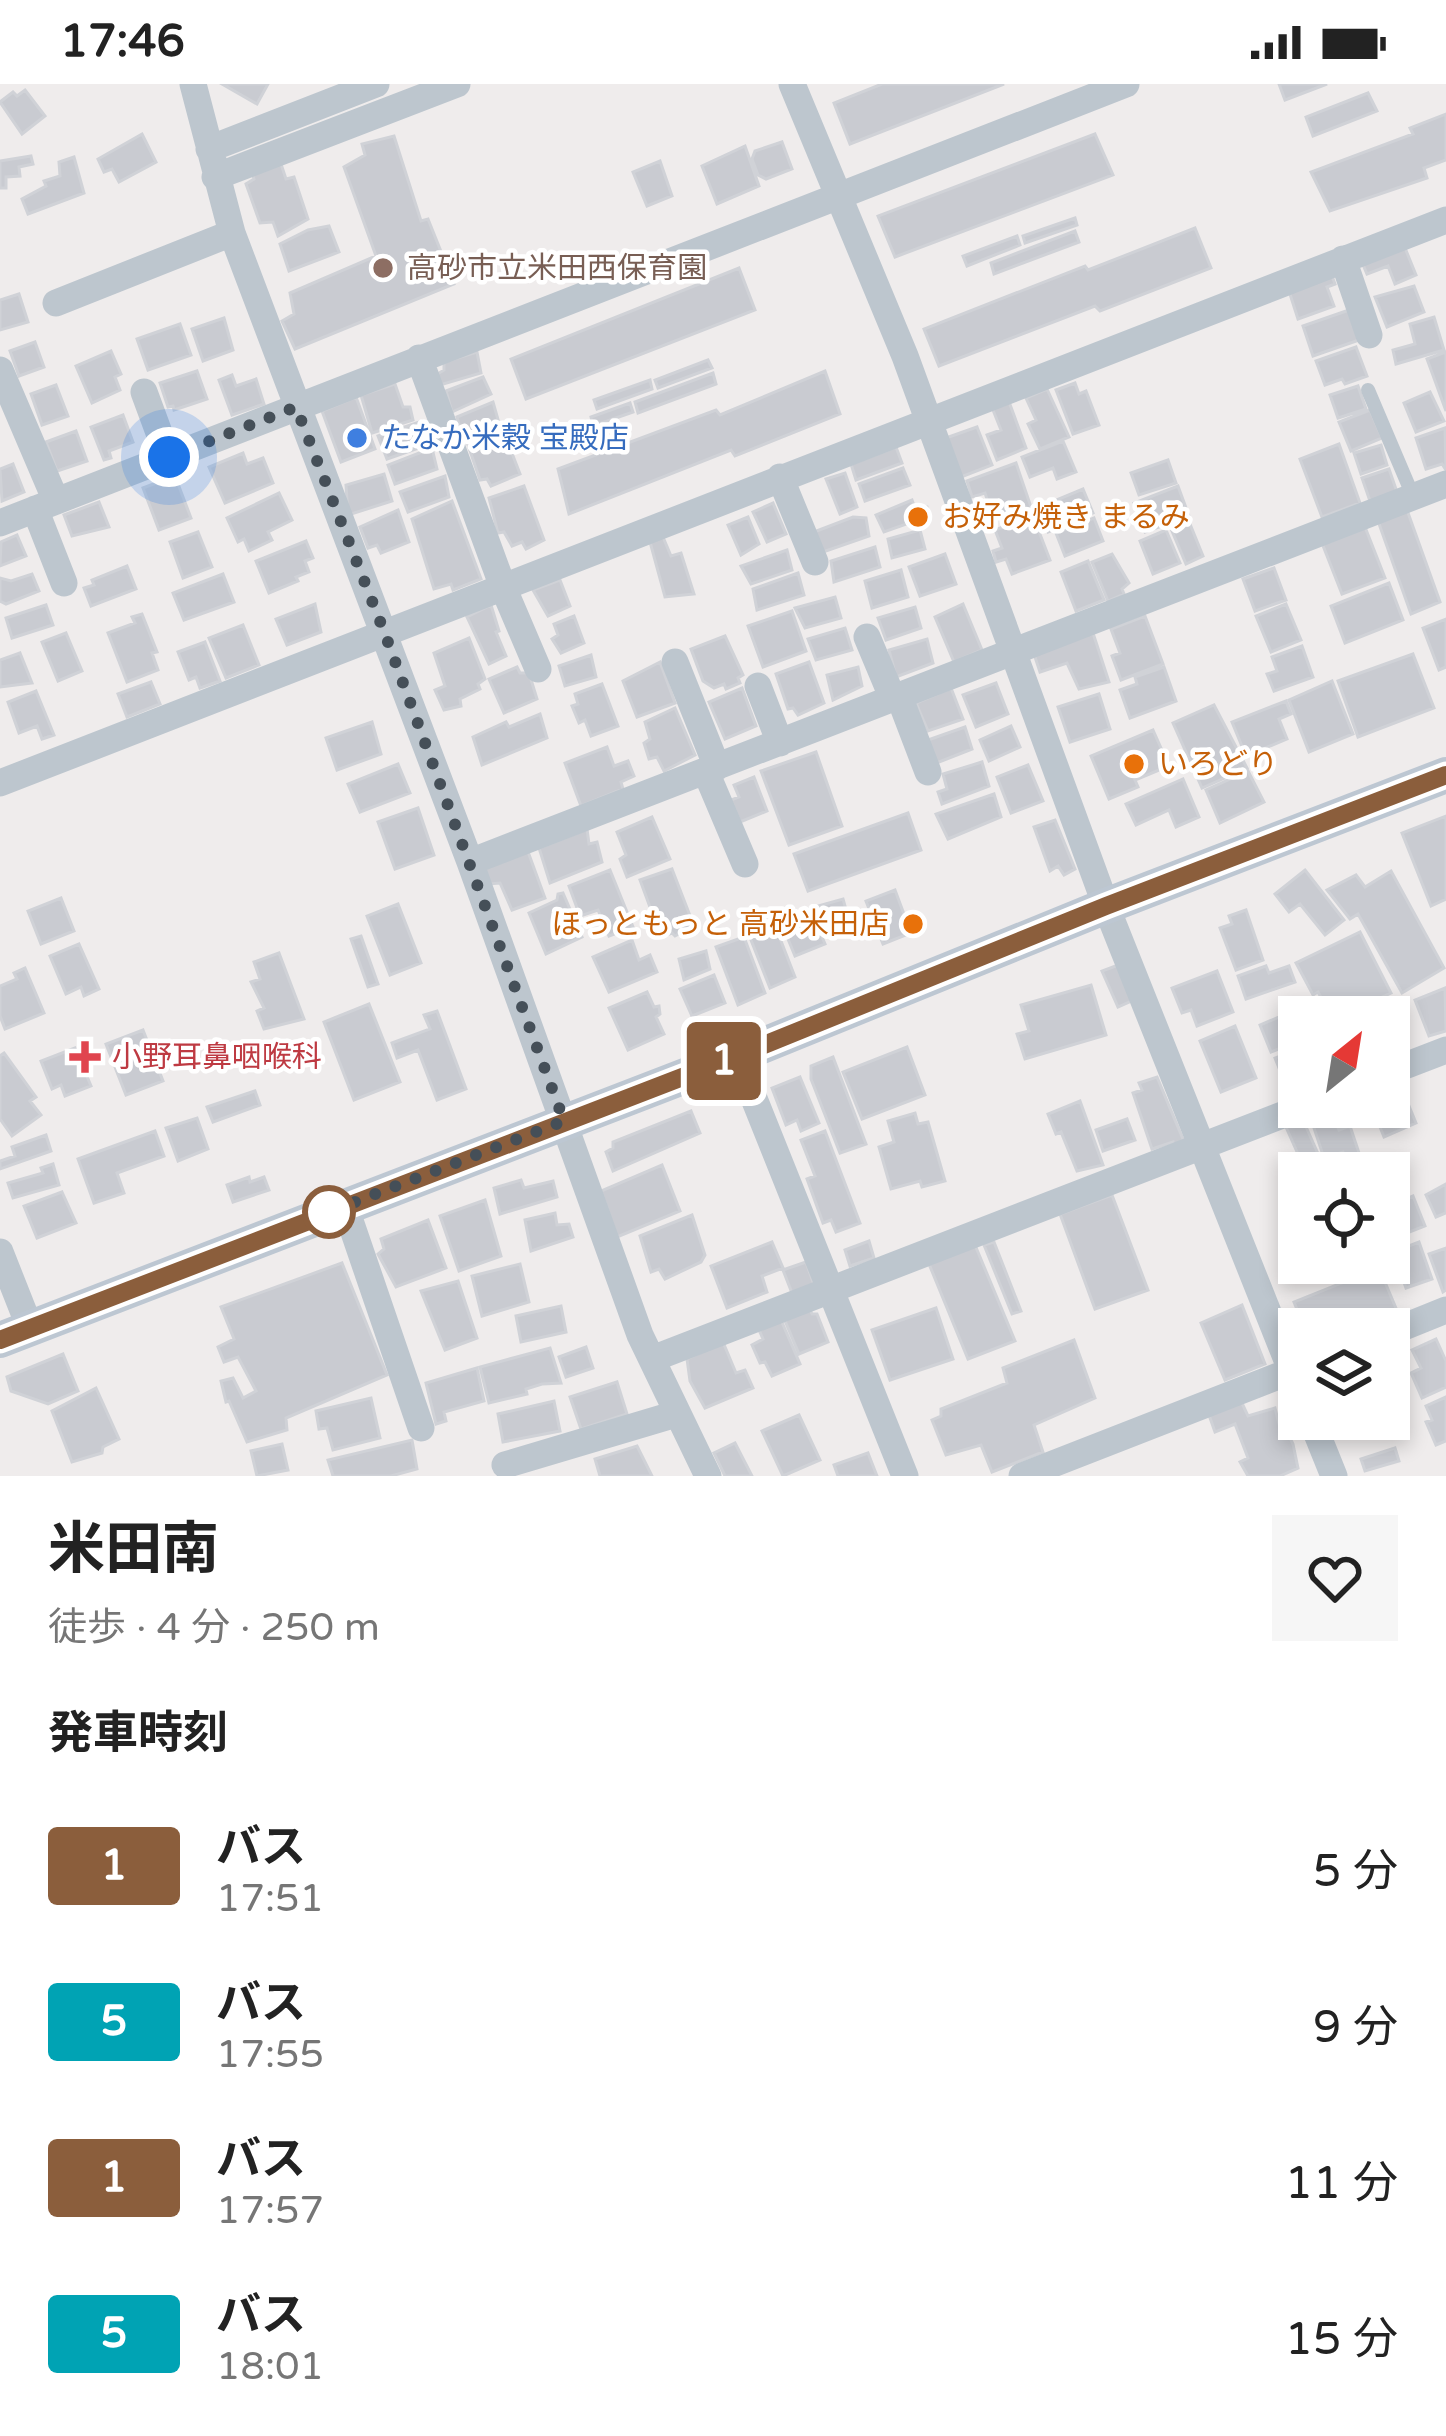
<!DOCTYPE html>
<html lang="ja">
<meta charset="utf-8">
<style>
:root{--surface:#fff;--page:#f6f6f6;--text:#222;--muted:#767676}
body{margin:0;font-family:"Varela Round","Noto Sans JP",sans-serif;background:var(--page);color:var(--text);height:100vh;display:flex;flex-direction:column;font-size:45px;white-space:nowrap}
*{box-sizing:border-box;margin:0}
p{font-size:39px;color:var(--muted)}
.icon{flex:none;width:66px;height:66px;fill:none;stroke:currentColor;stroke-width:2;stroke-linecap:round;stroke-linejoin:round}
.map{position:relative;height:1392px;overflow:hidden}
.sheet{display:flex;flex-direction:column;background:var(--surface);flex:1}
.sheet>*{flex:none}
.badge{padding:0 24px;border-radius:9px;font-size:42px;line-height:78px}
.needle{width:78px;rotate:30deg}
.tools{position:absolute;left:1278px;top:912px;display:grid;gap:24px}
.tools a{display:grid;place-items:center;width:132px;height:132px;border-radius:0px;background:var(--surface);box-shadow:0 6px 18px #0003;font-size:60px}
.you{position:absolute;width:60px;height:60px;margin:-30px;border:9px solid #fff;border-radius:50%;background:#1a73e8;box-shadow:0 0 0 18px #1a73e833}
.map>.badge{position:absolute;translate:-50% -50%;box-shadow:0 0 0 6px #fff}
h2{padding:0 48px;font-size:45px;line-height:108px}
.round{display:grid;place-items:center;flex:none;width:126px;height:126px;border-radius:0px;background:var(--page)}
.summary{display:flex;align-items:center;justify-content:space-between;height:204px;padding:0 48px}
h1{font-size:57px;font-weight:700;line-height:90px}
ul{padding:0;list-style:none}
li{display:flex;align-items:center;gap:36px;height:156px;padding:0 48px}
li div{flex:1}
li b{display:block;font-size:45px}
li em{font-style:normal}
li .badge{min-width:132px;font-weight:700;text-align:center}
.status{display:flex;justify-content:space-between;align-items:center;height:84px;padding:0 60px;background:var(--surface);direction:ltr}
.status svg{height:33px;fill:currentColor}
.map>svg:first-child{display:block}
.building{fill:#c9cbd1;stroke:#d0d2d7;stroke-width:3}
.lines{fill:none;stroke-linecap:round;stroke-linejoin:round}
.lane{stroke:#bdc6ce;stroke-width:14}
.street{stroke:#bdc6ce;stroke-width:27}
.secondary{stroke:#bdc7d2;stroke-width:36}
.line-casing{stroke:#fff;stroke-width:27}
.line{stroke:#8b5e3c;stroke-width:18}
.walk{stroke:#454f58;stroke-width:12;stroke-dasharray:0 21.6}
.education-dot{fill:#8d6e63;stroke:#fff;stroke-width:4.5}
.shop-dot{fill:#3f7fe0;stroke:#fff;stroke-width:4.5}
.food-dot{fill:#e8710a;stroke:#fff;stroke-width:4.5}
.health-dot{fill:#e0444e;stroke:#fff;stroke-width:4.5}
.stop-dot{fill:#fff;stroke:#8b5e3c;stroke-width:6}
.labels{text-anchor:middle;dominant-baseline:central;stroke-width:9;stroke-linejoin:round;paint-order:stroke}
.education-label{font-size:30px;fill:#785e54;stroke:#fff;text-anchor:start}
.shop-label{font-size:30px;fill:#366cbe;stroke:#fff;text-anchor:start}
.food-label{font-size:30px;fill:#c56008;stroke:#fff;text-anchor:start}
.health-label{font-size:30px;fill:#be3a42;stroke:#fff;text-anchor:start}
</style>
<div class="status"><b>17:46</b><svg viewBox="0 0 49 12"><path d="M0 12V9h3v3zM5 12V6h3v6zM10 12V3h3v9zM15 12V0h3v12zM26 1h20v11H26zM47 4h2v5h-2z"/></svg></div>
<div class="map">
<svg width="1446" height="1392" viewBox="0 0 1446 1392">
<rect width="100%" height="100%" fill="#efecec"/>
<path class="building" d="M222,0H268L257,20Z
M882,0H1004L850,60L834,19Z
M1279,0H1327L1285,16Z
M25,6L45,32L22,50L0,18L13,8L17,12Z
M1368,9L1377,27L1313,52L1306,33Z
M1446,30V76L1424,84L1427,94L1330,127L1311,88L1413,50L1410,44Z
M142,50L156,78L119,98L112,85L104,88L98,75Z
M1095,50L1113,91L895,173L878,132Z
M394,52L421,137L428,135L454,200L295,265L282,237L294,230L290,209L376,172L344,83L365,71L362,60Z
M782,58L792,85L766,95L758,91L752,75L755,67Z
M745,62L759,102L717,120L702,82Z
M31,72L33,80L19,83L20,92L6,93V104H0V77Z
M74,73L84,109L28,130L22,115L46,102L44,97L60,92L59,78Z
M660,77L672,112L647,122L633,88Z
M281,80L286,95L294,93L308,135L278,152L273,138L260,139L246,100L254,95L252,88Z
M1075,134L1077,141L1025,159L1023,152Z
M329,142L339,168L289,187L280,160L308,146Z
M1195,144L1211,184L1100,227L1095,222L939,282L924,245L1085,182L1088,186Z
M1075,147L1079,158L994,190L991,179Z
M1017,152L1020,161L967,182L963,172Z
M1403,159L1416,191L1395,200L1388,182L1367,190L1361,176Z
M739,184L755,226L526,315L511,275Z
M1331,189L1335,200L1327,203L1334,222L1298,235L1288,204Z
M1414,202L1424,228L1387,243L1375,213Z
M19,210L28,238L0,246V216Z
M1349,226L1359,256L1313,272L1303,242Z
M1434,233L1444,266L1396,280L1393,266L1415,260L1410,240Z
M224,234L233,266L203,277L192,245Z
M180,240L191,271L148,286L137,255Z
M35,258L44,283L19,292L10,267Z
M1356,263L1367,292L1345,300L1342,295L1325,301L1316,277Z
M111,267L121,290L115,293L120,306L92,319L76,282Z
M477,268L481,289L440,301L436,291L444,286V278Z
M1446,268V327L1427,275Z
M708,276L712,284L658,304L655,296Z
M197,287L207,315L174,326L173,322L168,323L160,299Z
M825,287L840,330L735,372L731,366L569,430L558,385L716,326L720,331Z
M713,289L716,300L638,329L635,318Z
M232,291L236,302L256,295L264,320L232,331L219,296Z
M483,293L491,310L452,328L446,307Z
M650,296L652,305L597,325L594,316Z
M1075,299L1079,310L1086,307L1099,341L1073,350L1056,306Z
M395,300L403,323H410L413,336L372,349L361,311Z
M56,301L68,332L42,341L31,310Z
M1358,302L1366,325L1338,334L1330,311Z
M1047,305L1069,353L1040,365L1028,340L1036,336L1026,314Z
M1430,308L1444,337L1416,348L1404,319Z
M356,313L375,365L341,378L322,327Z
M1008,315L1026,364L997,376L987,351L1001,346L991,321Z
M493,318L499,339L462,352L457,333Z
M630,319L633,328L593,342L591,333Z
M1370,326L1382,354L1351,367L1339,338Z
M123,331L133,358L109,367L111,374L104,376L91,343Z
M422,337L428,350L424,352L427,361L387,375L378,352Z
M977,343L992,381L961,393L946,354Z
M1445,344L1446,386L1442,380L1426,385L1416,354Z
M503,346L520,390L491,402L487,395L480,396L467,358Z
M76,347L87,377L57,387L46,358Z
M1063,357L1076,388L1057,395L1053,384L1030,393L1022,373Z
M1339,360L1360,419L1322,433L1300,375Z
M1381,361L1387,381L1361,390L1354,369Z
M896,363L902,379L856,396L851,380Z
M432,364L437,385L395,400L388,381Z
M243,369L247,380L263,374L273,399L225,419L209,383Z
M1168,376L1176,399L1139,411L1131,389Z
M1016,379L1031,423L994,436L985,409L972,413L967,397Z
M13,380L24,408L2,417L0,385Z
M903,384L910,401L865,417L859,400Z
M1389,385L1397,408L1370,417L1362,394Z
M845,389L857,423L840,430L826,395Z
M384,390L392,417L348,431L346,401Z
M175,392L191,434L159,446L143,404Z
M445,392L449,413L408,428L400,408Z
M524,402L544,456L526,465L522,458L512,462L504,448L498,449L489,414Z
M1178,402L1189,432L1145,448L1134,419Z
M1083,405L1093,429L1048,448L1037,424Z
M279,409L292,436L268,448L272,456L249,467L244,455L238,458L227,434Z
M912,416L915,424L927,423L929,432L884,448L876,431Z
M452,417L481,495L453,506L451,500L434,505L412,435Z
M99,418L109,443L72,452L64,431Z
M773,419L786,450L767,458L753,428Z
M398,426L409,458L381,469L377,461L368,464L360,443Z
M1407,426L1440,518L1411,530L1378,437Z
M1033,432L1050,476L1012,490L1006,475L996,478L993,467L1002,464L995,446Z
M748,433L759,460L741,471L728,441Z
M853,433L866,434L869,452L820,469L814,448Z
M1094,434L1103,457L1065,472L1056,449Z
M1190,440L1203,472L1186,480L1172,447Z
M1365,443L1385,494L1342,510L1322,459Z
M920,446L925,465L892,474L888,455Z
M1166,446L1180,479L1153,490L1140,457Z
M198,448L212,483L183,494L170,458Z
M17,451L26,472L0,482L1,458Z
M663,453L671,472L681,469L694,510L665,513L650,458Z
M306,457L313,474L305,477L309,488L296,493L298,497L269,509L256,477Z
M875,463L880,483L834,498L831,477Z
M787,466L792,486L751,500L741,482Z
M945,470L956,500L920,512L909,483Z
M1112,470L1129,499L1122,505L1124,510L1108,517L1092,478Z
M1088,477L1104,516L1076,527L1061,488Z
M127,482L136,505L91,522L84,504L94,501L92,496Z
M1274,484L1286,516L1255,527L1243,495Z
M901,486L908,513L872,524L865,497Z
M798,489L804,511L757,526L753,505Z
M32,490L39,507L6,520L0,517V494L11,497Z
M223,490L234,518L184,536L173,509Z
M560,496L570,522L548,532L533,506Z
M1389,499L1403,536L1345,559L1331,522Z
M835,513L841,534L805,544L795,524Z
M315,520L321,548L287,561L276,535Z
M963,520L982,566L954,578L935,533Z
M1286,520L1301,556L1271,568L1256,532Z
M46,521L53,541L12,554L6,534Z
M491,521L499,547L496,548L506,572L489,580L467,533Z
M915,523L921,544L886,556L878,534Z
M792,527L806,567L763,583L748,542Z
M142,530L157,568L152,569L158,586L127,598L108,549L135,539L132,533Z
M574,532L584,559L561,569L552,555L558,551L554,540Z
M1145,532L1163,580L1121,596L1112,572L1120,569L1111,545Z
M1446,535V583L1439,586L1423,544Z
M243,541L259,581L226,594L209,554Z
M845,544L852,566L816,576L808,555Z
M66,549L82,587L58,597L42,558Z
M1093,549L1109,598L1079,605L1067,579L1040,588L1034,570Z
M725,552L743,591L738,594L740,599L726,605L724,600L714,604L703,597L691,565Z
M469,554L485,595L478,600L480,605L460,615L461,622L444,626L435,606L445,602L434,569Z
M927,555L933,579L896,593L889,566Z
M205,558L220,597L200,604L196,593L189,596L178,568Z
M1302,562L1313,593L1274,607L1267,590L1277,587L1272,573Z
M20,569L32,599L0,603V576Z
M1413,570L1434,624L1358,653L1338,597Z
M591,571L596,593L565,602L559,582Z
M660,578L675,619L637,633L623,597Z
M809,578L824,619L798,631L793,624L788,625L776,590Z
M517,583L520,589H529L537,615L504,629L489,595Z
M858,583L862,602L833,616L827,591Z
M1164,583L1176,617L1130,634L1120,606L1137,600L1135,593Z
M1332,597L1353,650L1309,668L1289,616Z
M151,598L160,620L127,633L118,610Z
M996,599L1008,630L976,643L963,611Z
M602,600L618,642L591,652L585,636L579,639L572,622L578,620L575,610Z
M742,604L756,642L725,655L709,618Z
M951,604L963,635L928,647L916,619Z
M36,607L54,651L42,655L37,642L19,649L8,618Z
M1099,610L1110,645L1070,658L1058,623Z
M1286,617L1291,630L1279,635L1287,655L1246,672L1232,638Z
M1214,621L1247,684L1202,704L1173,639Z
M675,624L695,671L664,687L657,673L649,675L644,659L650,655L645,638Z
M540,630L547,654L482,681L473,653L506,638L509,643Z
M372,638L381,670L337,686L326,654Z
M1011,642L1020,663L989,677L980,656Z
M965,643L972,665L934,680L928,656Z
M1153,646L1169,682L1135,696L1138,703L1109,715L1091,672Z
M607,663L614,682L628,677L634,692L621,698L623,705L581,722L565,679Z
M816,668L842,742L789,761L761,687Z
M982,678L989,702L942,720L938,708L947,705L943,690Z
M398,680L410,709L360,728L348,700Z
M1028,681L1043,717L1011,729L997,693Z
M1248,687L1264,718L1220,739L1206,706Z
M754,693L767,727L740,738L731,716L739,713L734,701Z
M1183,695L1199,733L1176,743L1169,726L1136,741L1126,720Z
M994,710L1001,733L948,755L936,730Z
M418,724L434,771L395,785L378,738Z
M908,729L921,766L808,807L794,770Z
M1446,732V815L1431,822L1402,749Z
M652,733L670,775L627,793L620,775L626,771L617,748Z
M1055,736L1075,785L1064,791L1058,782L1050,787L1034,743Z
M587,745L589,760L597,758L602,778L550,799L539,764Z
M527,765L545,814L512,826L500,799L489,800L483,782Z
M672,785L694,842L675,852L672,849L661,853L640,796Z
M610,786L633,843L609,852L598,826L580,832L569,802Z
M1305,786L1344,836L1325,851L1300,820L1289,828L1275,810Z
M1391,787L1444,884L1402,909L1358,830L1350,835L1327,806L1356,791L1365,803Z
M895,806L911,849L883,860L866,817Z
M563,809L582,853L546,870L529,829L557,816L558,810Z
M61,814L74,847L41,860L28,827Z
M843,815L849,836L837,844L824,843L818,822Z
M398,820L421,879L390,891L367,832Z
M810,824L825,860L795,872L781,838Z
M1246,826L1263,876L1236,886L1220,844L1232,840L1229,832Z
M774,839L795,893L770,904L749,851Z
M1360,848L1391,909L1338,933L1335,926L1329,928L1318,908L1313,911L1296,879Z
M361,852L378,900L368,903L351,855Z
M744,853L765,909L738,921L716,863Z
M632,856L639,876L650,871L657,888L609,908L593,873Z
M79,860L99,905L84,912L81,903L66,910L50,872Z
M706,867L710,885L684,896L679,875Z
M279,869L304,935L264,945L257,927L264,924L251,898L260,895L254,878Z
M1121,880L1136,915L1118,923L1102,887Z
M1266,882L1269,889L1289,882L1295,898L1246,915L1238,892Z
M25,884L44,929L5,945L0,932V902L17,895L14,889Z
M1217,887L1233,928L1197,942L1191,926L1182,929L1172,904Z
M714,891L725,919L692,932L680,905Z
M1091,901L1106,951L1025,975L1017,950L1029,947L1021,921Z
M1445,904L1446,947L1429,952L1415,916Z
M647,908L654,923L659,922L660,930L656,933L664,950L628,966L609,924Z
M369,920L400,998L354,1016L324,938Z
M1303,923L1307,933H1299V957L1271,968L1260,941Z
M437,927L466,1005L437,1016L418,966L397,974L392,959L430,945L424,931Z
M1235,942L1256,994L1221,1008L1200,957Z
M143,946L163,997L126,1011L106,960Z
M907,963L925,1011L862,1035L843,988Z
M75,964L91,1002L65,1012L61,1001L52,1005L41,977Z
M1299,965V1002L1288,1006L1275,974Z
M4,969L36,1013L30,1017L41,1031L12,1052L0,1035V972Z
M833,973L866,1060L840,1069L811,995V982Z
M800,993L819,1039L801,1047L797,1036L786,1041L772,1004Z
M1157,993L1185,1060L1174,1064L1173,1058L1152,1065L1133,1009L1142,1006L1139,999Z
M1402,1005L1416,1039L1384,1053L1378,1038L1389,1034L1384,1023H1389V1011Z
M255,1007L260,1021L213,1038L207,1023Z
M1080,1017L1103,1081L1077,1087L1061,1048L1056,1050L1048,1030Z
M1331,1025L1339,1046L1350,1042L1360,1072L1346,1076L1343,1068L1324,1074L1310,1032Z
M691,1027L700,1049L613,1087L606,1068L613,1064V1058Z
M915,1029L918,1040L928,1038L945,1097L922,1103L920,1097L891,1105L879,1063L894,1058L888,1037Z
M197,1034L208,1065L178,1077L166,1044Z
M1127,1035L1135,1056L1103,1067L1096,1046Z
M1303,1036L1323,1081L1306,1088L1286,1043Z
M155,1047L164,1072L117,1089L124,1109L94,1119L78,1075Z
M825,1047L860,1139L836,1148L831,1136L823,1139L807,1095L815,1092L801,1056Z
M46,1051L51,1067L0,1085V1077L15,1072L12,1063Z
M53,1080L59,1101L13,1114L8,1099L43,1089L41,1084Z
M662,1081L680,1127L617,1153L601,1107Z
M249,1093L250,1098L264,1093L269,1106L233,1118L227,1101Z
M521,1096L524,1104L553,1097L557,1113L500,1130L494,1104Z
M1446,1100V1129L1436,1133L1426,1111Z
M62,1108L76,1139L37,1154L24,1122Z
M1112,1111L1148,1206L1095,1225L1060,1130Z
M1413,1112L1425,1142L1389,1156V1122Z
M485,1116L501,1172L459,1187L440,1132Z
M555,1129L557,1141L569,1140L573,1153L531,1167L525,1136Z
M692,1131L705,1171L701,1178L665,1195L659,1185L651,1188L640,1152Z
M428,1136L446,1184L396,1203L378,1170L384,1165L381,1155Z
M869,1157L874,1174L850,1182L845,1166Z
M772,1158L783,1184L762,1192L767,1208L727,1224L711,1182Z
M994,1158L1021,1227L1012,1230L984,1161Z
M1419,1158L1432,1195L1406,1204L1393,1168Z
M975,1161L1015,1257L968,1275L929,1180Z
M1446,1164V1206L1443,1208L1429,1170Z
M806,1178L814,1201L792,1209L783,1186Z
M342,1179L387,1291L286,1334L287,1346L247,1358L229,1317L226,1318L221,1297L233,1294L243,1314L256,1307L238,1273L224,1278L218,1263L234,1255L221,1223Z
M520,1180L529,1218L482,1232L472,1192Z
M1379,1184L1398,1229L1358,1245H1305L1294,1218Z
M458,1197L477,1254L445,1266L421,1207Z
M808,1221L812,1230H817L828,1258L799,1270L783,1232Z
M1242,1221L1265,1280L1225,1296L1201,1239Z
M561,1222L566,1248L521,1258L516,1232Z
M936,1224L953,1275L890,1296L872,1246Z
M781,1236L800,1280L772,1292L765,1278L760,1279L752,1261L763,1255L759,1246Z
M1436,1255L1446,1277V1303L1422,1314L1411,1289L1421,1284L1412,1266Z
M1074,1256L1095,1314L1034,1341L1043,1368L992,1388L981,1361L946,1371L932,1336L941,1332V1325L1007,1299L1003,1284Z
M723,1258L736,1289L745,1286L753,1304L705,1324L690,1297L687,1275Z
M586,1263L593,1284L566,1293L559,1273Z
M550,1264L561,1299L542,1300L526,1305L527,1310L489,1319L480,1283Z
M63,1270L78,1307L48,1320L11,1307L7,1293Z
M477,1284L484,1317L444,1328L446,1337L436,1340L426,1299Z
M617,1298L627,1330L581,1345L570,1313Z
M1389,1299L1405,1339L1366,1354L1358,1335H1389Z
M96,1304L119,1355L103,1363L102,1369L72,1378L52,1327Z
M1446,1313V1357L1436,1361L1426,1338L1432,1336L1426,1322Z
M371,1314L380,1354L333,1366L327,1344L319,1345L316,1327Z
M554,1317L560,1347L503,1358L498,1330Z
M1241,1317L1248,1332L1275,1324L1280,1344H1285L1293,1360L1298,1384L1280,1392H1248L1240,1378L1248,1374L1235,1340L1215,1348L1209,1331Z
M799,1331L820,1376L783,1392L762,1347Z
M412,1356L417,1385L391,1392H333L328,1376Z
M735,1359L752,1392H725L714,1369Z
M282,1360L288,1386L257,1392L251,1367Z
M637,1362L652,1392H600L595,1375Z
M1395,1364L1399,1377L1365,1387L1361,1375Z
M868,1369L877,1392H838L834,1381Z"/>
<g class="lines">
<path class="lane" d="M1368,306L1413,412"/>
<path class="street" d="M193,0L232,149L470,778L640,1251L708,1392
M792,0L905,272L1106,822L1299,1306
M209,65L376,0
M215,93L457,0
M1343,175L1369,251
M56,219L232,149
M419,274L503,503L538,585
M0,286L56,417
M144,308L168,373
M780,393L815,478
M35,425L64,499
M0,439L1126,0
M867,553L893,615
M675,578L717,683
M758,602L780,659
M899,612L928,688
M706,688L745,780
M0,699L1446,136
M470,778L1446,400
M737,972L905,1392
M1389,988L1446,966
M345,1122L421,1344
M0,1168L30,1244
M1389,1249L1446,1226
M652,1275L1303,1023
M1311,1335L1334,1392
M505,1381L676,1330
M1022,1392L1299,1284"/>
<path class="secondary" d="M0,1256L737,972L1106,822L1446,691"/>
</g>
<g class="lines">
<g class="line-casing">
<path id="line" d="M0,1256L737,972L1106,822L1446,691"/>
</g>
<use href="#line" class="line"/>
<path class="walk" d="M169,373L296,323L385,550L564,1037L329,1128"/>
</g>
<circle class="education-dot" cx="383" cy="184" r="12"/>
<circle class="shop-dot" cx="357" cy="354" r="12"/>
<g class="food-dot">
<circle cx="918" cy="433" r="12"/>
<circle cx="1134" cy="680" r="12"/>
<circle cx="913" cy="840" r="12"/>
</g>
<path class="health-dot" d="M79 955h12v12h12v12h-12v12h-12v-12h-12v-12h12z"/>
<circle class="stop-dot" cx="329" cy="1128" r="24"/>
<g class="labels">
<g class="education-label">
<text x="407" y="184">高砂市立米田西保育園</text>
</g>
<g class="shop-label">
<text x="381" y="354">たなか米穀 宝殿店</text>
</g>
<g class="food-label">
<text x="942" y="433">お好み焼き まるみ</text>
<text x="1158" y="680">いろどり</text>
<text x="889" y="840" text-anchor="end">ほっともっと 高砂米田店</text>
</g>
<g class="health-label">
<text x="112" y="973">小野耳鼻咽喉科</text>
</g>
</g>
</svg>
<div class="tools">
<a><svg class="needle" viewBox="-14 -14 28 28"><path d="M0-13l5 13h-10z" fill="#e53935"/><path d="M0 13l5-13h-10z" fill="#767676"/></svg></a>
<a><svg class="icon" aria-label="locate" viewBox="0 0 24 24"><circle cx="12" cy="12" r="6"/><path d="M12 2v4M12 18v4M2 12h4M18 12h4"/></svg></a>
<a><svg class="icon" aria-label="layers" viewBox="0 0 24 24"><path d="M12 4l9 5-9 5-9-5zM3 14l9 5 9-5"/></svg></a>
</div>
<div class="you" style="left:169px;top:373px"></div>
<b class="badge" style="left:724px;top:977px;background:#8b5e3c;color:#fff">1</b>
</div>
<section class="sheet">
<div class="summary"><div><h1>米田南</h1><p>徒歩 · 4 分 · 250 m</p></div><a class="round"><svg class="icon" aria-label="heart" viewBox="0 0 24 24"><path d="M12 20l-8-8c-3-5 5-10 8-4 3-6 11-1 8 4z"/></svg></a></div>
<h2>発車時刻</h2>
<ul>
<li><span class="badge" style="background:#8b5e3c;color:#fff">1</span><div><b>バス</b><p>17:51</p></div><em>5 分</em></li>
<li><span class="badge" style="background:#00a3b4;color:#fff">5</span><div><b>バス</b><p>17:55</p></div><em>9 分</em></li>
<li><span class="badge" style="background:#8b5e3c;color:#fff">1</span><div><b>バス</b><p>17:57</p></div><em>11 分</em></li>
<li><span class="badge" style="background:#00a3b4;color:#fff">5</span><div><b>バス</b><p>18:01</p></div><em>15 分</em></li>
</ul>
</section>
